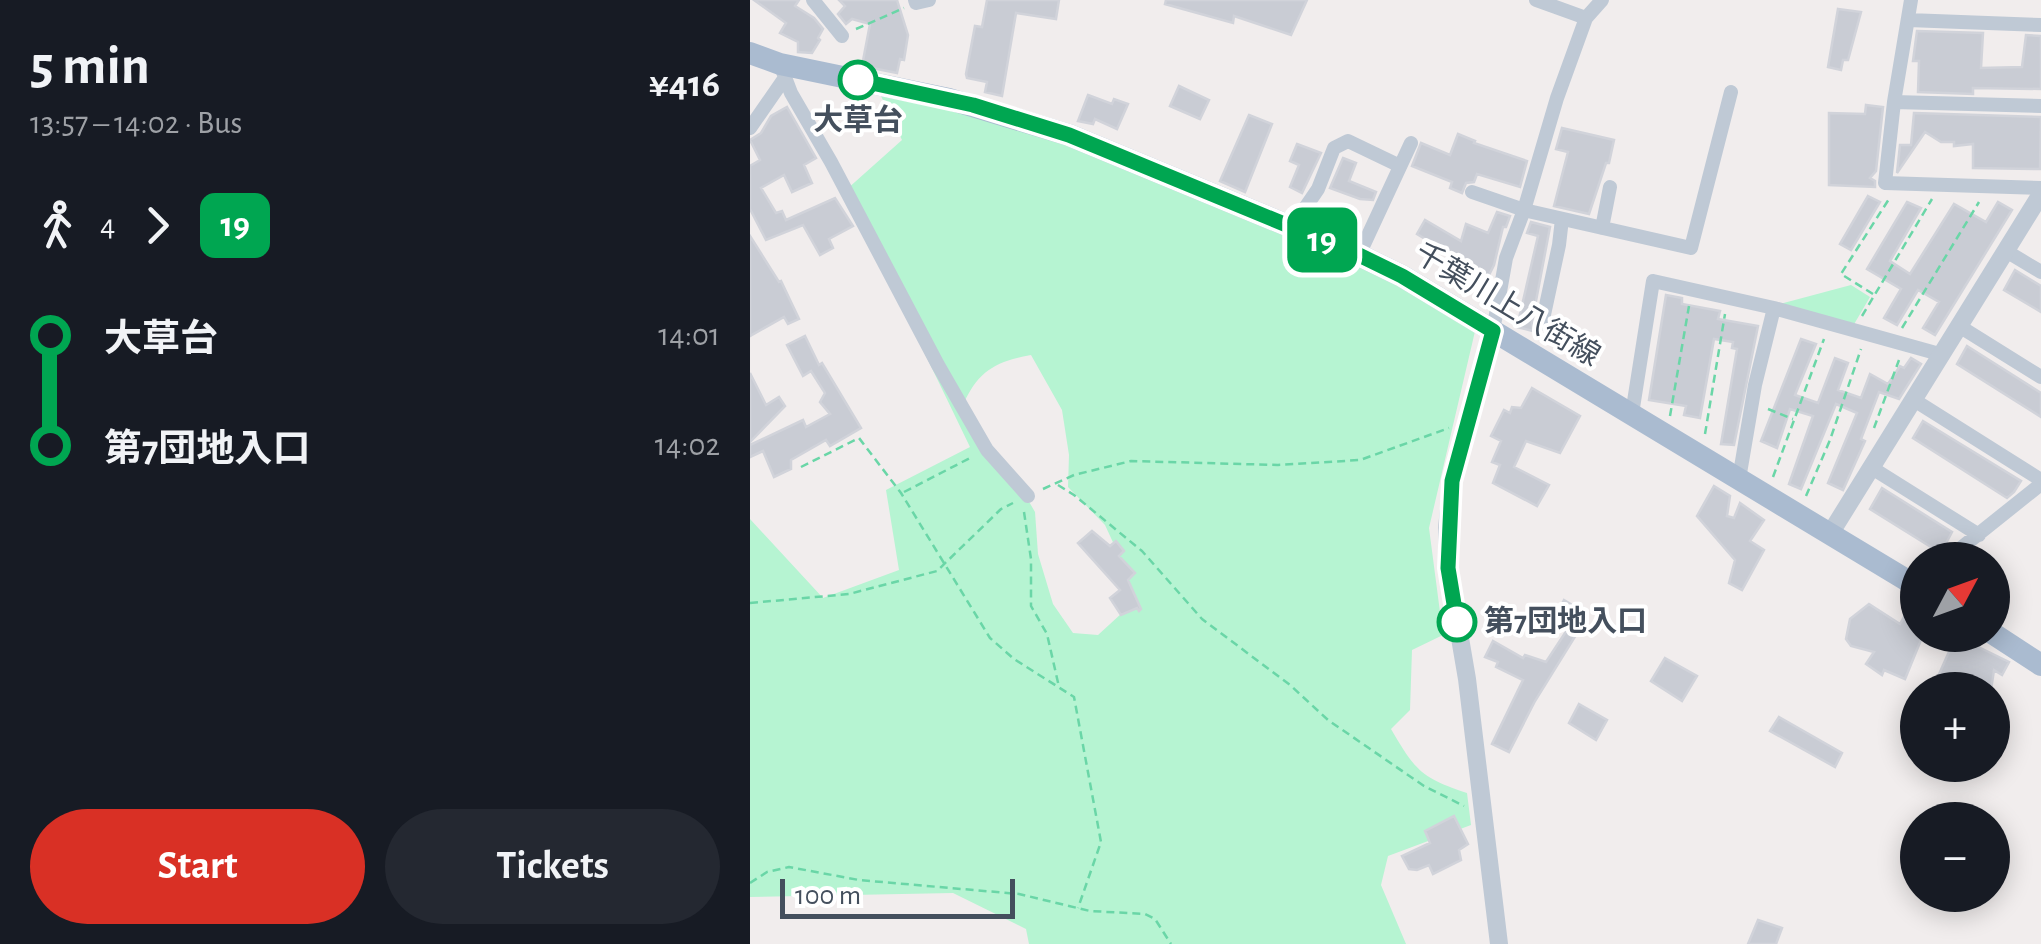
<!DOCTYPE html>
<meta charset="utf-8">
<style>
:root{--surface:#171b24;--page:#242831;--text:#f1f3f6;--muted:#9ea1a6;--accent:#d93025}
body{margin:0;font-family:"Alegreya Sans","Noto Sans JP",sans-serif;background:var(--page);color:var(--text);height:100vh;display:flex;flex-direction:column;font-size:38px;white-space:nowrap}
*{box-sizing:border-box;margin:0}
p{font-size:32px;color:var(--muted)}
.icon{flex:none;width:55px;height:55px;fill:none;stroke:currentColor;stroke-width:2;stroke-linecap:round;stroke-linejoin:round}
.map{position:relative;flex:1;overflow:hidden}
.panel{display:flex;flex-direction:column;background:var(--surface);width:750px}
.panel>*{flex:none}
.badge{padding:0 20px;border-radius:15px;font-size:35px;line-height:65px}
.needle{width:65px;rotate:49deg}
.controls{position:absolute;left:1150px;top:542px;display:grid;gap:20px}
.controls a{display:grid;place-items:center;width:110px;height:110px;border-radius:50%;background:var(--surface);box-shadow:0 5px 25px #0003;font-size:50px}
.scale{position:absolute;left:30px;bottom:25px;width:235px;box-sizing:border-box;padding-left:10px;border:5px solid #444f5d;border-top:0;font-size:28px;line-height:35px;white-space:nowrap;color:#444f5d;-webkit-text-stroke:8px #fff;paint-order:stroke}
.map>.badge{position:absolute;translate:-50% -50%;box-shadow:0 0 0 5px #fff}
.legs{display:flex;align-items:center;gap:15px;height:110px;padding:0 30px;font-size:32px}
.legs p{margin-inline-start:auto}
.headline{display:flex;align-items:center;justify-content:space-between;height:170px;padding:0 30px}
h1{font-size:55px;font-weight:700;line-height:75px}
.cta{display:flex;gap:20px;margin-top:auto;padding:20px 30px}
.cta a{flex:1;height:115px;border-radius:60px;background:var(--accent);color:#fff;font-size:40px;font-weight:700;line-height:115px;text-align:center}
.cta a+a{background:var(--page);color:var(--text)}
ul{padding:0 30px;list-style:none}
li{display:flex;align-items:center;gap:35px;height:110px;font-size:38px}
li i{display:grid;place-items:center;width:15px;height:100%;margin:0 12px;background:currentColor}
li i::after{content:'';width:25px;height:25px;margin:-12px;border:8px solid;border-radius:50%;background:var(--surface)}
li p{margin-inline-start:auto}
li:first-child i{background:linear-gradient(#0000 50%,currentColor 0)}
li:last-child i{background:linear-gradient(currentColor 50%,#0000 0)}
main{display:flex;flex:1;min-height:0}
.map>svg:first-child{display:block}
.green{fill:#b6f4d2;fill-rule:evenodd}
.building{fill:#c9ccd4;stroke:#d1d3da;stroke-width:2.5}
.lines{fill:none;stroke-linecap:round;stroke-linejoin:round}
.path{stroke:#6ad6a7;stroke-width:2.5;stroke-dasharray:8 5;stroke-linecap:butt}
.minor{stroke:#bfc9d5;stroke-width:14}
.tertiary{stroke:#bfc9d5;stroke-width:18}
.primary{stroke:#aabbd0;stroke-width:22}
.line-1-casing{stroke:#fff;stroke-width:22}
.line-1{stroke:#00a651;stroke-width:15}
.stop-1-dot{fill:#fff;stroke:#00a651;stroke-width:5}
.labels{text-anchor:middle;dominant-baseline:central;stroke-width:8;stroke-linejoin:round;paint-order:stroke}
.stop-label{font-size:30px;font-weight:bold;fill:#444f5d;stroke:#fff}
.street-label{font-size:30px;fill:#444f5d;stroke:#fff}
</style>
<main>
<section class="panel">
<div class="headline"><div><h1>5 min</h1><p>13:57 – 14:02 · Bus</p></div><b>¥416</b></div>
<div class="legs"><svg class="icon" aria-label="walk" viewBox="0 0 24 24"><circle cx="13" cy="4" r="2"/><path d="M13 8l-2 6 4 7M11 14l-3 7M7 12l3-4h3l4 4"/></svg>4<svg class="icon" aria-label="forward" viewBox="0 0 24 24"><path d="M9 5l7 7-7 7"/></svg><b class="badge" style="background:#00a651;color:#fff">19</b></div>
<ul>
<li><i style="color:#00a651"></i><b>大草台</b><p>14:01</p></li>
<li><i style="color:#00a651"></i><b>第7団地入口</b><p>14:02</p></li>
</ul>
<div class="cta"><a>Start</a><a>Tickets</a></div>
</section>
<div class="map">
<svg width="1291" height="944" viewBox="0 0 1291 944">
<rect width="100%" height="100%" fill="#f1eded"/>
<path class="green" d="M131,96L255,120L634,272L726,327L679,528L693,635L662,650L660,710L641,729C665,770 671,778 717,793L721,825L638,856L631,885L656,944H279L276,929L203,893L0,897V519L73,598L149,570L136,490L220,447L96,190L152,140ZM281,355L312,410L319,455L318,487L355,525L373,564L372,613L348,635L323,633L303,604L288,554L285,512L267,481L213,405C228,371 245,362 281,355Z
M1101,285L1120,297L1103,326L1026,305Z"/>
<path class="building" d="M4,0H49L45,6L64,18L73,29L68,38L70,40L62,53L48,52V42L30,33L36,23Z
M89,0H147L158,35L154,60L150,59L147,73L112,66L120,24L102,19L96,24L88,14L95,6Z
M237,0H309L306,19L266,13L252,96L235,92L237,82L217,78L216,74L225,26L232,27Z
M416,0H557L541,35L484,16L483,23L415,4Z
M1088,9L1111,12L1098,60H1093L1091,70L1078,67Z
M1167,31L1233,33L1231,68L1272,67L1276,35L1291,36V89L1223,88V94L1168,92L1169,61H1163Z
M429,86L459,100L450,119L420,106Z
M338,95L362,104L364,99L378,104L367,129L345,119L343,124L328,121Z
M1116,105L1133,107L1126,171L1120,178L1125,181V187L1079,185V113L1115,114Z
M37,107L66,158L54,165L62,183L42,192L34,175L11,188L26,213L32,211L36,220L85,198L103,226L79,239L83,248L70,255L53,225L16,240L0,209V166L10,160L0,140L11,133L21,116Z
M1164,113L1291,117L1290,169L1223,168V144L1204,146V142H1191L1175,132L1147,173L1150,145H1161Z
M499,115L522,124L495,192L470,181Z
M812,128L864,140L859,163H856L839,214L804,206L818,152L806,149Z
M708,134L725,141L724,143L777,161L770,187L727,174L724,182L716,183L712,193L700,188L702,182L662,166L671,143L700,155Z
M547,144L571,153L552,193L540,187L549,165L540,161Z
M593,158L606,163L599,181L626,192L623,200L610,199L580,188Z
M1118,196L1130,202L1101,250L1090,244Z
M1157,202L1171,208L1140,261L1160,274L1204,204L1236,222L1248,202L1262,210L1185,335L1173,328L1189,302L1168,290L1147,325L1134,318L1151,289L1117,269Z
M747,212L760,216L756,227H753L744,265L738,277L667,234L675,220L711,241L716,224L738,233Z
M781,222L800,227L782,322L783,331L767,327L788,236L777,233Z
M0,236L29,282L31,281L49,319L38,324L34,317L0,336Z
M1265,270L1291,286V312L1254,290Z
M916,295L932,298V304L970,311L968,319L1008,326L984,445L971,444L987,349L982,348L983,342L964,339L950,418L934,415L936,406L899,400Z
M55,336L69,365L72,363L111,428L80,446L76,440L41,460V469L24,477L13,451L0,457V445L53,420L56,427L80,414L70,402L75,393L61,371L53,376L37,345Z
M1051,339L1066,344L1045,395L1068,403L1085,358L1098,363L1088,390L1111,398L1120,374L1138,384L1150,366L1154,368L1161,358L1171,364L1149,399L1129,392L1111,439L1115,441L1093,490L1078,483L1107,413L1086,404L1051,489L1039,484L1063,416L1040,409L1027,448L1011,441Z
M1217,346L1291,393V417L1207,364Z
M0,373L16,405L29,397L35,406L0,442Z
M782,388L830,416L810,453L776,441L764,467L799,485L787,506L743,483L750,465L742,462L751,441L741,436L754,410L760,413L762,407L771,408Z
M1173,421L1271,481L1264,492L1257,498L1163,438Z
M964,486L980,496L977,516L984,518L990,503L1014,520L1000,541L1014,550L992,590L979,583L985,560L947,516Z
M1132,488L1202,532L1193,549L1189,552L1120,509Z
M342,531L360,546L366,541L374,551L369,556L385,573L378,580L391,609L389,611L387,608L371,615L360,598L370,590L328,543Z
M814,600L837,614L825,634L803,621Z
M1119,604L1150,624L1154,617L1168,625V635H1173L1155,679L1134,670L1132,675L1116,664L1124,652L1101,646L1096,639L1100,619Z
M817,630L826,635L785,701L759,752L742,744L773,680L746,667L748,662L735,657L743,641L773,658L775,655L796,662Z
M1206,636L1259,662L1252,675L1244,670L1241,690H1182Z
M915,658L947,676L932,701L901,681Z
M829,704L857,720L846,740L819,723Z
M1029,717L1092,753L1085,767L1020,731Z
M704,816L718,844L709,850L711,860L683,874L679,865L667,870L659,869L652,856L680,843L675,831Z
M1008,920L1032,928L1026,944H998Z"/>
<g class="lines">
<path class="path" d="M106,29L154,8
M1123,294L1091,274L1139,199
M1112,316L1182,199
M1152,328L1229,202
M1018,409L1043,419
M920,416L939,306
M1124,428L1149,360
M955,434L975,314
M51,467L109,438L151,493L240,638L264,659L324,697L351,842L328,908
M1023,477L1074,339
M308,485L324,495L392,551L452,619L540,685L578,720L674,786L714,806
M293,489L324,475L381,461L528,465L610,460L699,428
M154,492L222,457
M1056,496L1080,440L1111,349
M274,512L281,559V606L297,634L309,687
M0,603L99,594L187,571L251,509L263,503
M0,883L17,872L39,867L109,880L269,894L340,911L395,914L405,919L421,944"/>
<path class="minor" d="M63,0L92,36
M165,0L166,3L179,0
M786,0L836,18
M1161,0L1144,102L1135,183L1291,188
M1158,20L1291,25
M30,64L41,93L81,162L188,365L237,450L278,496
M1144,102L1291,106
M0,128L34,79
M722,192L774,210L941,248L981,92
M542,227L568,189L584,148L598,141L648,165
M852,228L860,187
M1256,251L1291,272
M609,255L661,143
M792,324L809,245L812,219
M1209,326L1291,377
M743,331L756,258L774,210L807,98L836,18L852,0
M1164,400L1291,480
M882,414L903,281L1024,308L1193,355
M1122,468L1229,535
M989,479L1005,385L1024,308
M1196,560L1291,484"/>
<path class="tertiary" d="M743,331L702,481L697,528L698,568L717,679L749,944
M1080,534L1291,194"/>
<path class="primary" d="M0,53L30,64L199,99L319,135L609,255L652,276L1168,587
M1242,633L1291,665"/>
</g>
<g class="lines">
<g class="line-1-casing">
<path id="line-1" d="M108,80L223,105L319,135L609,255L652,276L743,331L702,481L698,568L707,622"/>
</g>
<use href="#line-1" class="line-1"/>
</g>
<g class="stop-1-dot">
<circle cx="108" cy="80" r="18"/>
<circle cx="707" cy="622" r="18"/>
</g>
<g class="labels">
<g class="stop-label">
<text x="108" y="121">大草台</text>
<text x="734" y="622" text-anchor="start">第7団地入口</text>
</g>
<g class="street-label">
<text transform="translate(757 305) rotate(31)">千葉川上八街線</text>
</g>
</g>
</svg>
<div class="controls">
<a><svg class="needle" viewBox="-14 -14 28 28"><path d="M0-13l5 13h-10z" fill="#e53935"/><path d="M0 13l5-13h-10z" fill="#9ea1a6"/></svg></a>
<a>+</a>
<a>−</a>
</div>
<div class="scale">100 m</div>
<b class="badge" style="left:572px;top:240px;background:#00a651;color:#fff">19</b>
</div>
</main>
